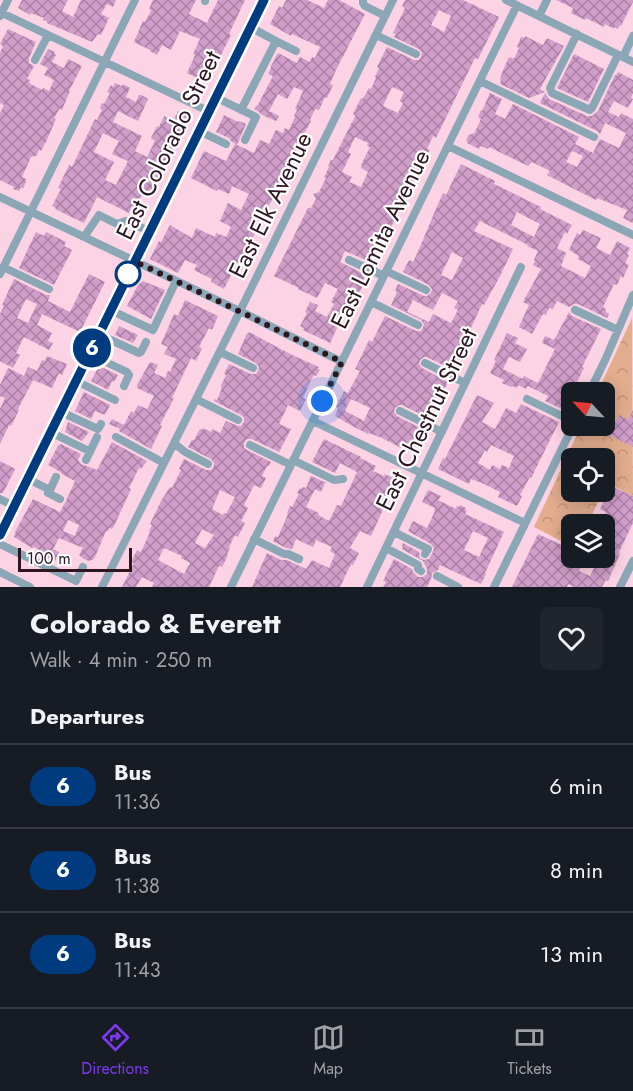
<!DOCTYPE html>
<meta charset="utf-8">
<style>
:root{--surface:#171b24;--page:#20242c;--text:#f1f3f6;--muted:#9ea1a6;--line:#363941;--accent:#7c3aed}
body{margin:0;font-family:Jost,sans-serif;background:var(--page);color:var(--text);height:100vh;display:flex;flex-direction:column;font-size:22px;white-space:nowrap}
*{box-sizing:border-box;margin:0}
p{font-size:20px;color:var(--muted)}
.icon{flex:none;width:33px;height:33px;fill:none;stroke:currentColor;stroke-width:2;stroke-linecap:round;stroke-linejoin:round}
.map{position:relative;height:587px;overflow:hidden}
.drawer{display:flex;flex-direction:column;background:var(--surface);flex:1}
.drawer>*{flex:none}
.badge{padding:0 12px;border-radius:20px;font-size:21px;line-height:39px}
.needle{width:39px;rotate:296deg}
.buttons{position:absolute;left:561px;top:382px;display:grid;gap:12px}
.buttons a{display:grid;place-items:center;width:54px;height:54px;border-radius:9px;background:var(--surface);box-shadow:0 3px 15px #0003;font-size:30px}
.scale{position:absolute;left:18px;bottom:15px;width:114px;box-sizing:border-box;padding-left:6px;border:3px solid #2e1621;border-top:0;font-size:16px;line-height:21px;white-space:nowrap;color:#2e1621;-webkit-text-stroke:4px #fff;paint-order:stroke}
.you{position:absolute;width:30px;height:30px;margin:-15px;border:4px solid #fff;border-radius:50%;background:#1a73e8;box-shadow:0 0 0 9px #1a73e833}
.map>.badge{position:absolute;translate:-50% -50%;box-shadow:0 0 0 3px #fff}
h2{padding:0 30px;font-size:22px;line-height:54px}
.round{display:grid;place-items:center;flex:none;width:63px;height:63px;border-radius:9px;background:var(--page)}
.summary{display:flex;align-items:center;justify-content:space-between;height:102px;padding:0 30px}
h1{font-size:28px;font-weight:700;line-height:45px}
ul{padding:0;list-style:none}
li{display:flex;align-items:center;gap:18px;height:84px;padding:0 30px;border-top:2px solid var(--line)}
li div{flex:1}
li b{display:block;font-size:22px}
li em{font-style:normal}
li .badge{min-width:66px;font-weight:700;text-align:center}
.dock{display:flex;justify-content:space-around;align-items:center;height:84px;border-top:2px solid var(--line);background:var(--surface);font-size:16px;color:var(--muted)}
.dock a{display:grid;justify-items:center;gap:3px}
.dock .current{color:var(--accent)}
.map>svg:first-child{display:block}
.park{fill:url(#park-crowns)}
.building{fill:url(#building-cross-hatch);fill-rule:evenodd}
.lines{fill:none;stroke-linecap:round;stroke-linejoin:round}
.minor{stroke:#8ba7b6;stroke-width:8}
.major{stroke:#3e7590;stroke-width:10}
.line-casing{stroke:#fff;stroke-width:14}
.line{stroke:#003b80;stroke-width:9}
.walk{stroke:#2e1621;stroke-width:6;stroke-dasharray:0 10.8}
.stop-dot{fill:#fff;stroke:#003b80;stroke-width:3}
.labels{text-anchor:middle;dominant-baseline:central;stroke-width:4.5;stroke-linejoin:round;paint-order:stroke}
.street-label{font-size:24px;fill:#2e1621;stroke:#fff}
</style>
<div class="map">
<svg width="633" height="587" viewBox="0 0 633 587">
<defs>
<pattern id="park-crowns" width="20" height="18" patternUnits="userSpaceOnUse" patternTransform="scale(1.5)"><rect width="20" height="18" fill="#e3ad8d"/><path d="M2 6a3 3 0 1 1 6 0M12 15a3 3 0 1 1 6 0" fill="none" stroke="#c39479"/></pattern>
<pattern id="building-cross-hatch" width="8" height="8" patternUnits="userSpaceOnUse" patternTransform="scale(1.5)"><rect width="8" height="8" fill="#d19eca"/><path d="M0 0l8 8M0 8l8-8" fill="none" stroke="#aa80a4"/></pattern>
</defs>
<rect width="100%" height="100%" fill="#fcd3e4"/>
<path class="park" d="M632,318L633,496L608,483L605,489L604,459H572V492H603L587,525H572L571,546L534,527L581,426H604V393H597Z"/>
<path class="building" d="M22,0H68L62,11L73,17L81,0H116L113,7L107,4L101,14L109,18L101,35L98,34L92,42L47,23V21L43,20L44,18L31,13L30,15L18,8Z
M153,0H196L189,14L207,23L218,0H245L229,34L231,35L207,83L187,73L193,60L195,55L193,54L200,39L180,31L171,50L162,45L157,55L150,51V50L134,42L143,21L145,22L151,11V10L149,9Z
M286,0H307L324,8L328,0H339L365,14L336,70L330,84L333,85L327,98L325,97L319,110L315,109L310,120L311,121L298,145L300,146L286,174H287L261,219L265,221L260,223L236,272L233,271L224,289L211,282L212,279L194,270L197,265L185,260L178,273L150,259L159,241L161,242L170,225L192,238L196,228L215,237L216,233L226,237L231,227L220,221L228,203L241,210L249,194L232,186L229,194L218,189L217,191L191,178L204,151L226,161L235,144L254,153L260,140L269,144L276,130L283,133L285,128L289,130L295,117L294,116L297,110L295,109L303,91L294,87L287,99L278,94L269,111L279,116L276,121L262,115L259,112L254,109L256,106L258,105L273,76L268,74L271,68V66L278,53L297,63L300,57L310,62L312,57L315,58L320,47L292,34L291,36L270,24L279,6L282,8Z
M405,0H463L499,17L478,59L475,58L436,138L433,136L427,149L430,150L380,249H376L370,262L345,251L340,262L366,275L361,284L363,285L351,311L346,309L330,343L303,330L304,328L300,326L307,313L305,312L310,302L318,305L315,311L327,317L334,304L331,302L338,289L325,283L317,298L298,289L299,288L274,276L308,208H311L316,199L313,194L319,192L326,178L324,177L329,167L328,166L331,160H333L351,124L355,117V115L353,114L361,98L362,99L364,97L369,88L371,89L376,78L375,77L379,68L377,67L387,47L414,60H419L421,57L422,53L419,49L394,37L396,34L393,33L405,8L402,6ZM439,10L451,16L444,32L431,25ZM392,87L404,92L400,101L403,103L398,113L383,106ZM355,137L368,143L367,146L370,147L361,165L362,166L361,168L368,172L361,187L349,182L352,177L342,172L351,154L348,152Z
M556,0H633V2L621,26L620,25L618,29L615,27L614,29L605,24L604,27L586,18L585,20L571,13L573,8Z
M8,29L36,42L29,58V63L34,66L27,79L30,80L29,83L42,90L43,88L49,91L54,80L44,75L48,68L40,64L48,49L55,52L54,54L56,55L52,62L64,68L68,59L82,66L69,91H70L62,110L60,108L54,118L56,119L46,142L41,151L39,150L36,156L31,157L22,177L26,179L25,181L26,182L23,189L21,187L19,191L13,189L14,187L0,180V113L4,105L0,103V53L3,46L0,44Z
M525,36L543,45L547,38L564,46L540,89L545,92L529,98L500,84L501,80L500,79L502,73L508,59L510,57L514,59L519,48L517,47L521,37L524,38Z
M574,54L604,69L588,102L557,88Z
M618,72L633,80V93L631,98L633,99L628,108L614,101L608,112L619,117L621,113L633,119V223L623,218L627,210L597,198L596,200L576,190L547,175L550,171L532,162L528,166L489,147L488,149L481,146L479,149L467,143L468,141H466L469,134L471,135L472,133L474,134L481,119L478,117L481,110L482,111L490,93L502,99L495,114L505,119L513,104L579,137L575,144L593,153L600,139L619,148L626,133L605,123L600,134L597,131L540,103L545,93L549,99L587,116H592L598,111L615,75L616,76ZM572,151L583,156L577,167L566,162Z
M115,83L122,86L123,84L130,88L126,97L136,102L139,95H141L147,98V99H148L138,121L118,111L113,122L142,136L135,151L147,157L155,141L151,138L157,126L159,127L164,116L173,121L178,111L188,116L183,126L186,127L174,147L172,149L149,197L142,194L136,208L132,206L129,213L97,197L84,223L55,209L56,208L52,206L61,189L58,188L69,165L72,167L94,121L95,119L97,120L102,110L100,108L102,103L104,104L110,93L107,92L111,85L113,87ZM103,133L119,141L112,154L128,161L116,185L105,180L114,162L94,152Z
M224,115L238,122L239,121L246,124L237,145L232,142L229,138L216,132Z
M461,164L495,181L494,184L541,207L540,209L572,225L567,234L565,232L557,248L566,253L561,266L585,278L591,266L578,259L579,256L569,250L577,233L580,235L583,230L601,238L596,248L610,255L617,241L630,248L627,254L629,255L625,263L629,265L623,278L621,276L617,285L614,284L603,307L606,309V312L609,314L607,318L578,304H574L569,307L557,301L553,309L549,308L546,315L543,314L532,334L519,327L529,305L523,302L541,269L533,265L535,261L534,260L538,251L527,246L528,245L480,221L474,231L513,249L500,276L484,305L482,304L469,332L472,333L453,370L427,357H424L420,360L419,364L422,368L448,382L442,394L438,392L427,415L426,417L402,405H399L395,408L394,412L397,416L420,428L414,440L417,441L411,452L409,451V452L382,438L369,433L368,434L354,427L335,416L338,408L336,407L344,391L348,393L360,371L355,369L361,357L369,340L372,342L385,316L416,331H421L423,328L424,324L421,320L391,305L397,292L395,291L398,284L424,296H427L431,293L432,289L429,285L403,272L409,260L413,262L417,254L438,204L443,193L446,195ZM517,212L540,224L534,237L511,225ZM452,252L463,258L452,280L441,275ZM442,293L458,301L454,308L458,310L451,323L433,314L429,322L407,312L413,300L433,310ZM351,399L370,408L364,421L345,411Z
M36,232L44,236L46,232L66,242L64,246L72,250L54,285L19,268Z
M89,274L105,282L80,332L42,314L37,325L52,333L48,341L53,343L49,350L24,337L16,353L20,355L13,368L0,361V314L4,306L2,305L14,279L46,295H50L48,301L70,312ZM26,299L37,304L28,323L17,318Z
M143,281L165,290L151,319L127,306L138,285Z
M185,300L218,316L212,330L209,328L199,347L202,348L196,361L191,358L172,398H174L160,425L162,426L151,449L119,431L120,429L109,424L112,419L124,425L131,411L134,413L138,405L147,409L154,396L137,388V385L150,362L158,365L154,373L165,378L168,371L170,372L176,359L164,354L168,347L161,344L174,314L178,316Z
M569,312L572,316L601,329L582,367L584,368L565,406L566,407L564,410L545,401L548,396L528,386L526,389L518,385L517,388L512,386L511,387L502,383L504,380L490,373L496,361L494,360L507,333L518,338L515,343L527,349L520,362L509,357L503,369L523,379L524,376L538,383L555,349L542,343L545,336L554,340Z
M119,326L138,335L133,343L115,335Z
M249,332L292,355L319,367L318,369L320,370L316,376L314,375L312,378L303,398L306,399L300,411L288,405L279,424L291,429L279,452L252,439H247L244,443V448L247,450L271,462L269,466H267L262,476L266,478L261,488L254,485L244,505L248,508L241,521L245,523L238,537L235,535L229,547L230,548L227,554L228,555L222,567L219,566L209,587H152L154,583L142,577L136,587H122L134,563L131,562L137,550L141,552L150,532L149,531L152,525L150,524L161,501L170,487L172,488L181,470L179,469L184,459L206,470H211L214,466V463L211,459L188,447L192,440H194L200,429L202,430L203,428L211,432L212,429L220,433L226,421L238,426H241L244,422V417L241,415L214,401L215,399L217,400L222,388L221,387V385L226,375L224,374L229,364L251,374H256L258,371L259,367L256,363L238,354L247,333L248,334ZM220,490L235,497L226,514L224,513L223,515L212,509ZM202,529L214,535L205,548L195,543ZM164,548L182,556L181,558L190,563L184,574L158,560Z
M47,356L67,364L62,375L59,373L52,388L33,380L18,409L19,410L11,426L9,425L0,444V409L5,398L0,396V385L8,368L24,376L28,367L37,371L42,360L45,361Z
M99,366L118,375L114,382L112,381L108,390L91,381Z
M84,392L110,405L105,415L95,411L91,419L75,411Z
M477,395L494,403L482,422L495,429L506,408L516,413L521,404L559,422L531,478L530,477L520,495L522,496L517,506L498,497L500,492L482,483L471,479L469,484L438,469L443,458L445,459ZM491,445L514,456L509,468L502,465L500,469L492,465L490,470L478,463L485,450L487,452Z
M633,410V447L609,435L619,415L628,420Z
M68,422L89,432L82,441L65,432Z
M324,439L361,457L360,458L376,466L373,471L384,476L385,474L395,479L389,491L391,492L371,536L360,531L350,548L359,553L353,565L351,564L340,587H252L267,553L281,560H287L306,569L312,560L329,568L335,554L330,551L332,547L316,540L313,547L296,539L292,549L286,548L273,541L275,536L278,537L288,514L287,513L290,506L292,507L299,494L297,493L300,488L302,489L303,487L306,488L311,476L327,483H325L321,492L315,489L306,507L319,513L318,515L329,521L337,505L341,506L357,472L340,463L335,473L312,462Z
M112,442L147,461L141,469L139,468L129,488L131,489L114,526L112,529L109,528L108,531H106L94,559L89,561L84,559L79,555L83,548L59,538L53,549L59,552L55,561L43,556L45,553L34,547L32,548L14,537L16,530L33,499L60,512L66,501L75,481L62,474L59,471L48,465L58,446L61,444L81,454L78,460L81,464L97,470ZM68,520L79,525L75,536L63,531Z
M0,461L15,469L3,493H0Z
M611,486L633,496V523L619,552L620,554L608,581L606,580L602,587H574L568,584L567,587H512L538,534L566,547L567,546L572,548V558H604V525H600L606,512L600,509ZM584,560L595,566L590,576L579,571Z
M428,490L441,496L438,500L456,509L457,506L459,507L460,505L466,508L465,510L467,511L465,514L504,532L485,573L486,574L481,584L440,565L438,570L432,573L431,579L427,587H383L386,582L383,581L394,559L412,569L413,572L418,577H423L427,574V569L423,561L402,549L403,546H402L403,543L419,552L420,558L424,560L429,559L433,552L434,548L431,544L408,531L413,521L427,528L435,511L434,510L435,508L422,502ZM473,531L488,538L479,557L464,550Z"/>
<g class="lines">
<path class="minor" d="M363,0V3L365,6L385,16
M506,0L633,62
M205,1V0
M2,13L208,111
M0,16L8,0
M539,16L547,0
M577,34L550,88L552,93L590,110L592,108L618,55
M376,35L416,54
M276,41L296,51
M623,57L633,36
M35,60L48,35
M480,81L594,137
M215,97L256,117L245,140
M241,110L276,41L250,27
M199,131L226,144
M448,146L633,235
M0,197L240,311L342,362
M84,237L99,215L117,224L126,221L149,231
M349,260L384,276
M3,267L49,289
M386,271L426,290
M0,274L135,0
M371,302L418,325
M110,310L153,330L176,281
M575,310L618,330
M98,334L139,353L141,352L146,342
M220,352L253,368
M89,354L127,372L129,375L124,386
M425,363L465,383
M76,381L115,400
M589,393L606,358L633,295
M196,399L238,420
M527,399L572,421
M400,411L442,432
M61,412L98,429L101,424
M313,421L525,523
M50,432L89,451
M116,437L164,463
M174,443L185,452L208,464
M250,445L291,465
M86,460L97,437
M293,460L334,480L343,479
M28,479L50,490L56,477
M50,490L48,493L60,499
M0,499L14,506
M394,532L428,549L425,554
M254,539L284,554H288L299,559
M0,544L76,581L83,567
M386,548L418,565V569L421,571
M0,572L30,587
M437,576L458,587
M102,587L240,311L393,0
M231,587L517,5
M367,587L521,267
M494,587L573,426
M620,587L633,561"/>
<path class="major" d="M0,535L264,0"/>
</g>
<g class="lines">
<g class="line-casing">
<path id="line" d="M0,535L264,0"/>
</g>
<use href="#line" class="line"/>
<path class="walk" d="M128,274L134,261L245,314L342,362L322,401"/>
</g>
<circle class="stop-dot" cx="128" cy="274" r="12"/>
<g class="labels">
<g class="street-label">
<text transform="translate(168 145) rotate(-64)">East Colorado Street</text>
<text transform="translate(270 205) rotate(-64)">East Elk Avenue</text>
<text transform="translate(380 239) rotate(-64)">East Lomita Avenue</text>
<text transform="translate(426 419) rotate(-64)">East Chestnut Street</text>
</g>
</g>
</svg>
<div class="buttons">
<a><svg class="needle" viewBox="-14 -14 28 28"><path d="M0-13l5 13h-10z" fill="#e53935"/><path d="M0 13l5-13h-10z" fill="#9ea1a6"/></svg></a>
<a><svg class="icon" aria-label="locate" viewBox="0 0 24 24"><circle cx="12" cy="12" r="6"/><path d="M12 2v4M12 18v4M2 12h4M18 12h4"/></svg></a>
<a><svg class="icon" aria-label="layers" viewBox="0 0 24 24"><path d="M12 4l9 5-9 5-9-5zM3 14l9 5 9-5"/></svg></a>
</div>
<div class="scale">100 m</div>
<div class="you" style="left:322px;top:401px"></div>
<b class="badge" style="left:92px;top:348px;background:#003b80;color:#fff">6</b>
</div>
<section class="drawer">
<div class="summary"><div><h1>Colorado &amp; Everett</h1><p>Walk · 4 min · 250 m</p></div><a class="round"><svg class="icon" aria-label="heart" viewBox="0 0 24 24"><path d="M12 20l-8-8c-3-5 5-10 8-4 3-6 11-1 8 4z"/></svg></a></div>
<h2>Departures</h2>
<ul>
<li><span class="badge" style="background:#003b80;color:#fff">6</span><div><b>Bus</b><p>11:36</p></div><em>6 min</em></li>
<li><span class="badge" style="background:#003b80;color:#fff">6</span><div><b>Bus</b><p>11:38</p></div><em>8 min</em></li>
<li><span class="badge" style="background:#003b80;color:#fff">6</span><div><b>Bus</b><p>11:43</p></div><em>13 min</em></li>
</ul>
</section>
<nav class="dock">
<a class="current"><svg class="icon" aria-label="directions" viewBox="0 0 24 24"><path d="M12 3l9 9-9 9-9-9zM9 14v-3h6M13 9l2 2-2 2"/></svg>Directions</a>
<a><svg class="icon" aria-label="map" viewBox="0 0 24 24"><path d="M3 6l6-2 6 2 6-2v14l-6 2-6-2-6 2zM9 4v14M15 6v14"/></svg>Map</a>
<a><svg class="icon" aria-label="tickets" viewBox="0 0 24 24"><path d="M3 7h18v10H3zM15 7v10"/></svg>Tickets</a>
</nav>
